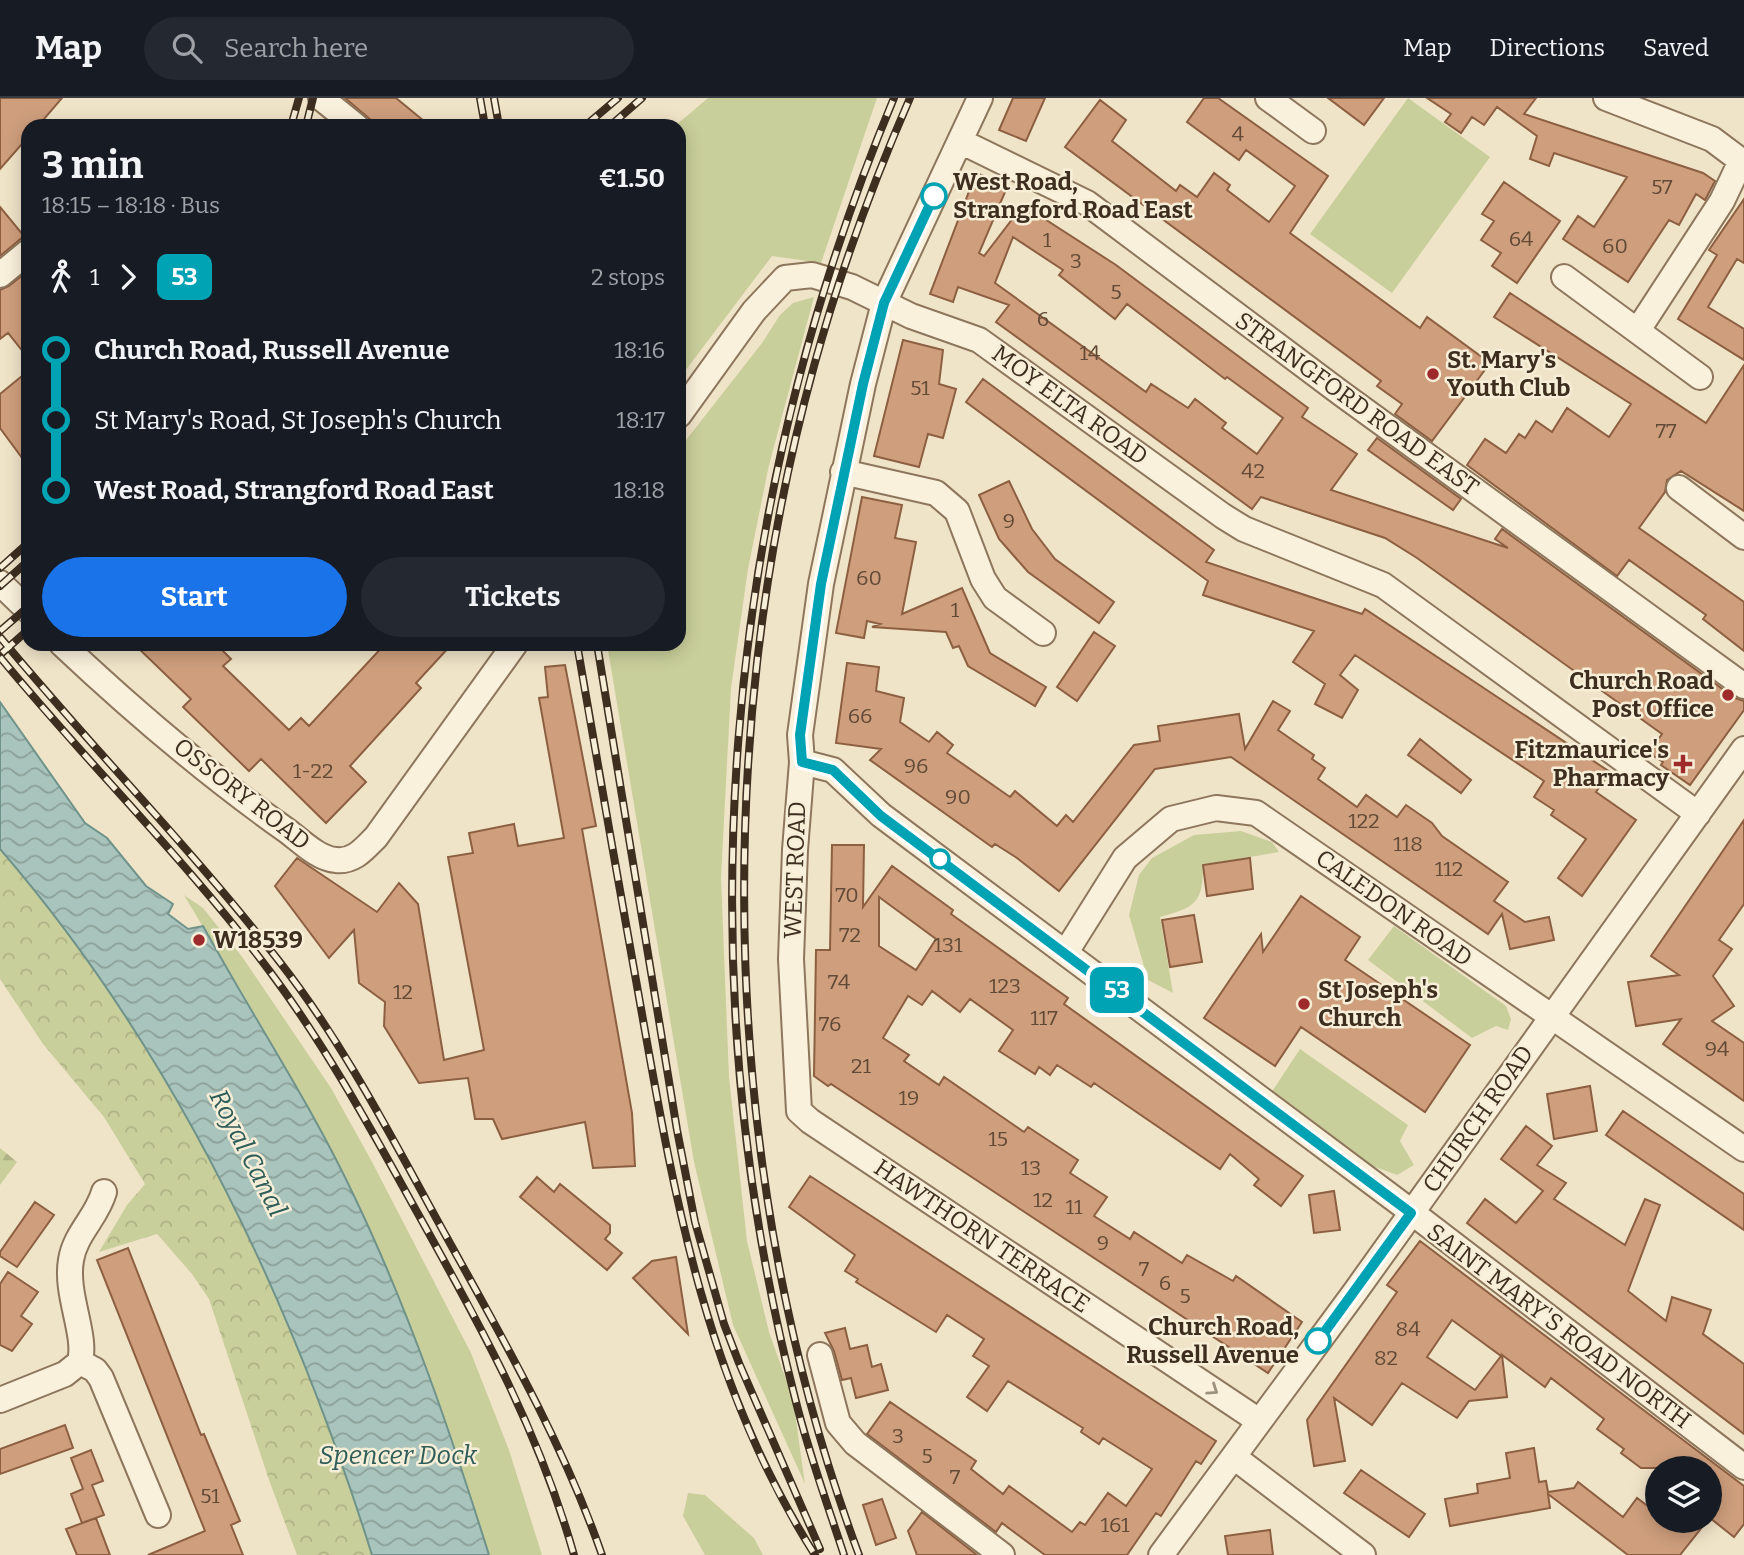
<!DOCTYPE html>
<meta charset="utf-8">
<style>
:root{--surface:#171b24;--page:#242831;--text:#f1f3f6;--muted:#9ea1a6;--line:#363941;--accent:#1a73e8}
body{margin:0;font-family:Bitter,serif;background:var(--page);color:var(--text);height:100vh;display:flex;flex-direction:column;font-size:26px;white-space:nowrap}
*{box-sizing:border-box;margin:0}
p{font-size:23px;color:var(--muted)}
.icon{flex:none;width:38px;height:38px;fill:none;stroke:currentColor;stroke-width:2;stroke-linecap:round;stroke-linejoin:round}
.map{position:relative;flex:1;overflow:hidden}
.panel{position:absolute;left:21px;top:21px;width:665px;height:532px;display:flex;flex-direction:column;background:var(--surface);border-radius:21px;box-shadow:0 4px 18px #0003}
.panel>*{flex:none}
.badge{padding:0 14px;border-radius:10px;font-size:24px;line-height:46px}
.controls{position:absolute;left:1645px;top:1358px;display:grid;gap:14px}
.controls a{display:grid;place-items:center;width:77px;height:77px;border-radius:50%;background:var(--surface);box-shadow:0 4px 18px #0003;font-size:35px}
.map>.badge{position:absolute;translate:-50% -50%;box-shadow:0 0 0 4px #fff}
.legs{display:flex;align-items:center;gap:10px;height:77px;padding:0 21px;font-size:23px}
.legs p{margin-inline-start:auto}
.overview{display:flex;align-items:center;justify-content:space-between;height:119px;padding:0 21px}
h1{font-size:38px;font-weight:700;line-height:52px}
.cta{display:flex;gap:14px;margin-top:auto;padding:14px 21px}
.cta a{flex:1;height:80px;border-radius:42px;background:var(--accent);color:#fff;font-size:28px;font-weight:700;line-height:80px;text-align:center}
.cta a+a{background:var(--page);color:var(--text)}
ul{padding:0 21px;list-style:none}
li{display:flex;align-items:center;gap:24px;height:70px;font-size:26px}
li i{display:grid;place-items:center;width:10px;height:100%;margin:0 9px;background:currentColor}
li i::after{content:'';width:18px;height:18px;margin:-9px;border:5px solid;border-radius:50%;background:var(--surface)}
li p{margin-inline-start:auto}
li:first-child i{background:linear-gradient(#0000 50%,currentColor 0)}
li:last-child i{background:linear-gradient(currentColor 50%,#0000 0)}
header{display:flex;align-items:center;gap:42px;box-sizing:border-box;height:98px;padding:0 35px;background:var(--surface);border-bottom:2px solid var(--line)}
header strong{font-size:33px}
nav{display:flex;gap:38px;margin-inline-start:auto;font-size:24px}
.search{width:490px;height:63px;background:var(--page);display:flex;align-items:center;gap:18px;box-sizing:border-box;padding:0 24px;border-radius:38px;color:var(--muted);font-size:26px}
.map>svg:first-child{display:block}
.grass{fill:#c9cf9b}
.forest{fill:url(#forest-firs)}
.park{fill:url(#park-crowns)}
.water{fill:url(#water-waves);stroke:#6f938a;stroke-width:2}
.building{fill:#cf9f7d;stroke:#8d5f41;stroke-width:2;fill-rule:evenodd}
.lines{fill:none;stroke-linecap:round;stroke-linejoin:round}
.minor-casing{stroke:#8d765c;stroke-width:28}
.minor{stroke:#faf1dc;stroke-width:24}
.rail-casing{stroke:#3d2e20;stroke-width:8}
.rail{stroke:#f7eed8;stroke-width:5;stroke-dasharray:16;stroke-linecap:butt}
.oneway{stroke:#9c907e}
.line-1-casing{stroke:#fff;stroke-width:16}
.line-1{stroke:#00a3b4;stroke-width:10}
.stop-1-dot{fill:#fff;stroke:#00a3b4;stroke-width:3.5}
.poi-dot{fill:#9e2a2b;stroke:#f7eed8;stroke-width:2.5}
.labels{text-anchor:middle;dominant-baseline:central;stroke-width:5;stroke-linejoin:round;paint-order:stroke}
.number-label{font-size:21px;fill:#624a37}
.stop-label{font-size:24px;font-weight:bold;fill:#3d2e20;stroke:#f7eed8;text-anchor:start}
.poi-label{font-size:24px;font-weight:bold;fill:#3d2e20;stroke:#f7eed8;text-anchor:start}
.street-label{font-size:24px;fill:#3d2e20;stroke:#f7eed8}
.water-label{font-size:26px;font-style:italic;fill:#2f5d5a;stroke:#f7eed8}
</style>
<header>
<strong>Map</strong>
<div class="search"><svg class="icon" aria-label="search" viewBox="0 0 24 24"><circle cx="10" cy="10" r="6"/><path d="M15 15l6 6"/></svg>Search here</div>
<nav><a>Map</a><a>Directions</a><a>Saved</a></nav>
</header>
<div class="map">
<svg width="1744" height="1457" viewBox="0 0 1744 1457">
<defs>
<pattern id="forest-firs" width="22" height="20" patternUnits="userSpaceOnUse" patternTransform="scale(1.75)"><rect width="22" height="20" fill="#c9cf9b"/><path d="M5 1l3.5 6h-7zM16 11l3.5 6h-7z" fill="#aeb285"/></pattern>
<pattern id="park-crowns" width="20" height="18" patternUnits="userSpaceOnUse" patternTransform="scale(1.75)"><rect width="20" height="18" fill="#c9cf9b"/><path d="M2 6a3 3 0 1 1 6 0M12 15a3 3 0 1 1 6 0" fill="none" stroke="#aeb285"/></pattern>
<pattern id="water-waves" width="16" height="10" patternUnits="userSpaceOnUse" patternTransform="scale(1.75)"><rect width="16" height="10" fill="#a9c4bc"/><path d="M0 5q4-4 8 0t8 0" fill="none" stroke="#8ba098"/></pattern>
</defs>
<rect width="100%" height="100%" fill="#f0e4c8"/>
<path class="grass" d="M708,0H877L821,165L772,158L679,281V28H675Z
M1408,0L1490,59L1392,195L1310,136Z
M814,199L769,367L748,471L731,590L721,780L729,979L747,1143L769,1234L793,1301L805,1386L733,1227L694,1064L607,546H679V351L762,245L780,217L793,205Z
M1241,733L1272,744L1279,754L1203,767C1203,805 1196,809 1160,819L1173,895L1148,882L1129,817L1139,777L1152,760L1194,737Z
M184,797L203,810L243,860L331,990L371,1062L471,1255L509,1352L542,1457H489C451,1336 410,1213 354,1098C304,995 243,896 184,797Z
M1394,828L1506,908L1511,921L1508,932L1496,928L1472,940L1368,862Z
M1300,951L1408,1027L1400,1043L1414,1067L1397,1077L1364,1065L1271,995Z
M688,1395L705,1397L754,1440L763,1457H705L683,1418Z"/>
<path class="forest" d="M0,1050L17,1064L0,1087Z"/>
<path class="park" d="M0,751C176,955 292,1202 372,1457H297L269,1382L209,1201L192,1176L157,1136L99,1154L127,1107L145,1086L104,1019L43,946L0,881Z"/>
<path class="water" d="M0,604L85,725L107,740L146,788L173,806L168,816L188,831L203,828C253,919 311,1006 355,1100C410,1215 451,1336 489,1457H372C292,1202 176,955 0,751Z"/>
<path class="building" d="M0,0H62L38,28H28V39L0,71Z
M345,0H396L430,28H378Z
M1013,0H1045L1026,43L999,32Z
M1204,0H1218L1328,78L1290,135L1420,230L1427,219L1490,265L1432,343L1395,316L1402,306L1377,288L1381,283L1065,49L1100,2L1126,22L1112,43L1176,93L1180,87L1197,99L1214,75L1230,87L1227,92L1269,124L1295,88L1246,52L1239,62L1187,24Z
M1328,0H1384L1364,27Z
M1427,0H1536L1524,16L1703,75L1715,83L1705,102L1696,96L1679,127L1669,122L1628,184L1563,141L1578,118L1594,129L1627,79L1554,55L1549,68L1530,61L1537,38L1497,9L1484,27L1472,19L1461,35L1445,24L1451,16Z
M976,75L1008,87L979,155L984,158L1023,107L1116,167L1308,310L1302,319L1357,356L1331,392L1508,450L1495,441L1502,431L1735,600L1744,603V612L1690,687L1661,667L1663,664L1649,655L1662,636L1417,460L1385,440L1261,399L1252,411L996,224L1009,207L958,189L953,204L930,196ZM1013,139L1063,172L1059,177L1115,221L1127,206L1225,281L1227,279L1283,320L1257,356L1222,330L1226,325L1195,301L1188,310L1151,286L1146,294L995,185Z
M1504,84L1560,123L1517,185L1492,168L1501,155L1481,142L1494,123L1482,116Z
M1744,101V165L1737,161L1708,209L1744,231V262L1678,221L1717,157L1709,152Z
M0,109L24,138L0,158Z
M24,176L28,180V260L8,235L0,241V192L9,188Z
M1510,195L1706,325L1744,267V413L1681,373L1667,382L1665,394L1639,430L1744,504V553L1703,521L1706,517L1629,462L1617,478L1467,367L1485,341L1506,355L1519,336L1525,340L1536,323L1552,334L1567,310L1609,339L1631,306L1494,219Z
M903,242L943,252L939,286L956,291L943,340L928,336L919,369L874,358Z
M28,273V368L0,330V296Z
M983,281L1214,452L1206,464L1362,516L1365,511L1610,674L1596,694L1636,722L1582,798L1558,780L1586,741L1551,717L1554,712L1534,699L1544,683L1355,557L1340,577L1358,592L1342,620L1315,606L1325,586L1293,564L1314,533L1203,497L1208,483L966,304Z
M1377,340L1461,401L1453,412L1368,352Z
M1009,383L1032,431L1055,461L1114,504L1099,525L1028,474L999,441L979,397Z
M862,399L902,407L895,440L916,444L902,516L962,490L990,555L1046,589L1035,608L968,568L959,548L953,550L946,534L872,529L880,526L867,523L864,540L836,535Z
M1094,534L1115,548L1077,603L1057,589Z
M134,546H216L231,561L223,568L289,632L301,620L309,628L385,546H452L416,585L421,590L350,668L366,684L326,725L261,661L249,673L183,609L191,601Z
M847,565L879,569L876,593L904,600L900,624L929,644L937,634L953,647L947,655L1010,699L1015,693L1057,728L1066,717L1073,724L1134,647L1160,643L1158,628L1239,616L1245,651L1273,603L1290,613L1278,632L1314,657L1312,661L1325,670L1318,681L1357,709L1366,697L1397,719L1406,707L1432,725L1442,738L1508,784L1494,803L1525,824L1549,819L1554,842L1510,851L1502,816L1488,836L1231,659L1155,671L1059,793L1017,760L995,746L992,749L870,662L881,651L836,645Z
M565,567L596,728L582,731L632,1015L635,1068L593,1070L585,1024L502,1041L493,1021H475L468,980L419,985L384,928L385,904L359,885L354,832L329,860L275,788L297,760L377,814L399,785L418,806L444,962L484,952L448,759L473,755L469,735L514,726L518,748L564,740L539,600L548,599L545,569Z
M1420,641L1471,682L1461,695L1408,657Z
M1744,722V806L1719,842L1732,851L1713,878L1734,908L1712,923L1744,945V1003L1663,946L1681,921L1636,928L1628,884L1679,877L1651,858Z
M832,747H864L863,809L892,768L953,812L951,816L1068,900L1064,906L1303,1078L1281,1108L1254,1087L1259,1081L1230,1056L1220,1071L1094,985L1091,989L1057,967L1050,977L1039,969L1035,976L999,953L1013,932L970,901L960,914L932,893L922,907L908,898L883,940L909,957L904,963L939,987L944,979L1024,1034L1028,1029L1078,1062L1070,1075L1107,1099L1094,1118L1130,1141L1134,1134L1182,1165L1187,1157L1233,1183L1236,1178L1302,1224L1268,1275L831,986L828,988L814,978L816,852H830ZM879,799L936,841L916,872L879,848Z
M1250,760L1253,791L1207,798L1203,767Z
M1301,798L1360,839L1345,862L1470,947L1425,1014L1301,929L1275,968L1204,920L1261,836L1263,854Z
M1194,817L1202,864L1170,869L1162,822Z
M1590,988L1597,1033L1554,1041L1547,996Z
M1623,1013L1744,1096V1132L1606,1037Z
M1526,1028L1552,1048L1537,1067L1566,1085L1554,1101L1625,1147L1645,1101L1660,1107L1628,1193L1666,1223L1672,1199L1711,1212L1703,1236L1744,1266V1336L1467,1125L1485,1101L1516,1125L1543,1093L1501,1061Z
M810,1078L1216,1343L1201,1366L1196,1363L1161,1418L1156,1415L1127,1457H1045L1002,1425L996,1434L867,1336L890,1304L976,1363L971,1371L1003,1396L1009,1388L1072,1434L1080,1424L1085,1427L1108,1395L1126,1408L1152,1371L1103,1340L1099,1346L1081,1334L1083,1330L1008,1283L987,1313L967,1299L989,1268L973,1258L984,1241L947,1217L936,1234L856,1184L858,1181L845,1173L855,1157L789,1109Z
M537,1079L554,1094L560,1086L610,1127V1135L605,1141L622,1155L607,1172L520,1099Z
M1334,1093L1340,1132L1314,1135L1309,1097Z
M35,1104L54,1117L17,1169L0,1158V1154Z
M1420,1143L1744,1388V1426L1734,1439L1710,1420V1370H1641L1621,1355L1624,1351L1597,1331L1604,1321L1551,1280L1545,1289L1502,1257L1507,1299L1469,1303L1457,1320L1402,1285L1372,1327L1334,1300L1345,1363L1314,1368L1307,1322L1397,1194L1387,1187ZM1452,1222L1501,1258L1475,1292L1427,1259Z
M128,1150L201,1337L204,1336L240,1423L231,1427L243,1457H148L205,1433L97,1162Z
M676,1159L688,1236L633,1180L652,1163Z
M8,1174L38,1194L21,1218L32,1226L12,1253L0,1247V1186Z
M845,1230L850,1251L867,1247L872,1269L881,1266L888,1292L856,1300L851,1280L842,1282L834,1253L825,1235Z
M65,1327L73,1350L0,1376V1351Z
M1534,1350L1539,1384L1546,1383L1548,1394L1574,1390L1578,1384L1623,1419L1637,1400L1657,1415V1423H1707L1680,1457H1628L1548,1396L1550,1410L1450,1428L1445,1401L1478,1395L1477,1386L1510,1380L1506,1355Z
M91,1352L103,1383L92,1387L104,1417L82,1425L71,1396L83,1391L71,1360Z
M1361,1372L1425,1416L1409,1439L1344,1395Z
M882,1401L896,1440L876,1447L863,1407Z
M922,1414L977,1457H917L908,1433Z
M96,1420L110,1457H77L66,1431Z
M1270,1432L1273,1457H1228L1225,1438Z"/>
<g class="lines">
<g class="minor-casing">
<path id="minor" d="M321,0L356,28
M980,0L884,205L863,286L821,486L800,637L802,664L795,752L791,861L799,1013L810,1023L1259,1323
M1268,0L1313,33
M1606,0L1712,41L1744,65
M960,43L1087,105L1342,296L1744,588
M0,177L28,154
M1564,179L1700,279
M1638,232L1722,103L1741,63
M679,317L754,213L785,180L812,177L852,189L911,218L979,242L1223,418L1244,431L1383,487L1698,716
M843,374L936,395L957,413L983,481L995,500L1043,535
M1679,390L1744,439
M0,485L28,512
M62,546C132,612 207,676 286,732C300,742 318,761 336,762C354,764 364,751 376,739L515,546
M802,664L833,672L881,717L1397,1103L1744,1369
M1066,854L1125,760L1171,721L1216,710L1256,715L1744,1051
M104,1094C97,1119 75,1136 71,1162C65,1197 87,1236 80,1264L95,1272L101,1280L158,1417
M820,1257L838,1325L855,1345L1002,1457
M0,1302L65,1276L80,1264
M1234,1359L1363,1457
M1161,1457L1355,1194L1744,651"/>
</g>
<use href="#minor" class="minor"/>
<g class="rail-casing">
<path id="rail" d="M480,0L485,28
M494,0L499,28
M291,28L299,0
M306,28L313,0
M585,28L618,0
M610,28L642,0
M0,470L28,445
M0,488L28,463
M0,533L28,509
M0,539C91,649 191,750 279,863C345,947 394,1044 446,1138C503,1241 563,1345 602,1457
M577,546C598,669 620,793 642,916C676,1108 708,1289 815,1457
M597,546L677,1032L695,1124L724,1226L739,1265L820,1451
M2,555L28,532
M0,559C88,666 188,764 271,875C327,950 372,1033 417,1114C481,1229 538,1330 574,1457
M844,1457C827,1405 808,1353 795,1300C684,868 722,410 894,0
M859,1457C721,1087 709,648 814,268C839,177 872,87 910,0"/>
</g>
<use href="#rail" class="rail"/>
</g>
<defs><path id="oneway-chevron" d="M-2-3.5L2.5 0L-2 3.5" fill="none" stroke-width="1.6" stroke-linecap="round" stroke-linejoin="round" transform="scale(1.75)"/></defs>
<use class="oneway" href="#oneway-chevron" transform="translate(1213 1292) rotate(34)"/>
<g class="lines">
<g class="line-1-casing">
<path id="line-1" d="M934,98L884,205L863,286L821,486L800,637L802,664L833,672L881,718L1411,1115L1318,1243"/>
</g>
<use href="#line-1" class="line-1"/>
</g>
<g class="stop-1-dot">
<circle cx="934" cy="98" r="12"/>
<circle cx="940" cy="761" r="9"/>
<circle cx="1318" cy="1243" r="12"/>
</g>
<g class="poi-dot">
<circle cx="1433" cy="276" r="7"/>
<circle cx="1728" cy="597" r="7"/>
<path d="M1679.5 655.5h7v7h7v7h-7v7h-7v-7h-7v-7h7z"/>
<circle cx="199" cy="842" r="7"/>
<circle cx="1304" cy="906" r="7"/>
</g>
<g class="labels">
<g class="number-label">
<text x="1238" y="36">4</text>
<text x="1662" y="89">57</text>
<text x="1521" y="141">64</text>
<text x="1047" y="142">1</text>
<text x="1615" y="148">60</text>
<text x="1076" y="163">3</text>
<text x="1116" y="194">5</text>
<text x="1043" y="221">6</text>
<text x="1090" y="255">14</text>
<text x="920" y="290">51</text>
<text x="1666" y="333">77</text>
<text x="1253" y="373">42</text>
<text x="1009" y="423">9</text>
<text x="869" y="480">60</text>
<text x="955" y="512">1</text>
<text x="860" y="618">66</text>
<text x="916" y="668">96</text>
<text x="313" y="673">1-22</text>
<text x="958" y="699">90</text>
<text x="1364" y="723">122</text>
<text x="1408" y="746">118</text>
<text x="1449" y="771">112</text>
<text x="847" y="797">70</text>
<text x="850" y="837">72</text>
<text x="948" y="847">131</text>
<text x="839" y="884">74</text>
<text x="1005" y="888">123</text>
<text x="403" y="894">12</text>
<text x="1044" y="920">117</text>
<text x="830" y="926">76</text>
<text x="1717" y="951">94</text>
<text x="861" y="968">21</text>
<text x="909" y="1000">19</text>
<text x="998" y="1041">15</text>
<text x="1031" y="1070">13</text>
<text x="1043" y="1102">12</text>
<text x="1074" y="1109">11</text>
<text x="1103" y="1145">9</text>
<text x="1144" y="1171">7</text>
<text x="1165" y="1185">6</text>
<text x="1185" y="1198">5</text>
<text x="1408" y="1231">84</text>
<text x="1386" y="1260">82</text>
<text x="898" y="1338">3</text>
<text x="927" y="1358">5</text>
<text x="955" y="1379">7</text>
<text x="210" y="1398">51</text>
<text x="1115" y="1427">161</text>
</g>
<g class="stop-label">
<text x="953" y="84">West Road,<tspan x="953" dy="28">Strangford Road East</tspan></text>
<text x="1299" y="1229" text-anchor="end">Church Road,<tspan x="1299" dy="28">Russell Avenue</tspan></text>
</g>
<g class="poi-label">
<text x="1447" y="262">St. Mary's<tspan x="1447" dy="28">Youth Club</tspan></text>
<text x="1714" y="583" text-anchor="end">Church Road<tspan x="1714" dy="28">Post Office</tspan></text>
<text x="1669" y="652" text-anchor="end">Fitzmaurice's<tspan x="1669" dy="28">Pharmacy</tspan></text>
<text x="213" y="842">W18539</text>
<text x="1318" y="892">St Joseph's<tspan x="1318" dy="28">Church</tspan></text>
</g>
<g class="street-label">
<text transform="translate(1357 306) rotate(36)">STRANGFORD ROAD EAST</text>
<text transform="translate(1070 307) rotate(36)">MOY ELTA ROAD</text>
<text transform="translate(242 696) rotate(38)">OSSORY ROAD</text>
<text transform="translate(795 772) rotate(-88)">WEST ROAD</text>
<text transform="translate(1394 810) rotate(35)">CALEDON ROAD</text>
<text transform="translate(1478 1021) rotate(-55)">CHURCH ROAD</text>
<text transform="translate(982 1138) rotate(34)">HAWTHORN TERRACE</text>
<text transform="translate(1559 1228) rotate(37)">SAINT MARY'S ROAD NORTH</text>
</g>
<g class="water-label">
<text transform="translate(248 1055) rotate(63)">Royal Canal</text>
<text x="398" y="1357">Spencer Dock</text>
</g>
</g>
</svg>
<div class="controls">
<a><svg class="icon" aria-label="layers" viewBox="0 0 24 24"><path d="M12 4l9 5-9 5-9-5zM3 14l9 5 9-5"/></svg></a>
</div>
<b class="badge" style="left:1117px;top:892px;background:#00a3b4;color:#fff">53</b>
<section class="panel">
<div class="overview"><div><h1>3 min</h1><p>18:15 – 18:18 · Bus</p></div><b>€1.50</b></div>
<div class="legs"><svg class="icon" aria-label="walk" viewBox="0 0 24 24"><circle cx="13" cy="4" r="2"/><path d="M13 8l-2 6 4 7M11 14l-3 7M7 12l3-4h3l4 4"/></svg>1<svg class="icon" aria-label="forward" viewBox="0 0 24 24"><path d="M9 5l7 7-7 7"/></svg><b class="badge" style="background:#00a3b4;color:#fff">53</b><p>2 stops</p></div>
<ul>
<li><i style="color:#00a3b4"></i><b>Church Road, Russell Avenue</b><p>18:16</p></li>
<li><i style="color:#00a3b4"></i><span>St Mary's Road, St Joseph's Church</span><p>18:17</p></li>
<li><i style="color:#00a3b4"></i><b>West Road, Strangford Road East</b><p>18:18</p></li>
</ul>
<div class="cta"><a>Start</a><a>Tickets</a></div>
</section>
</div>
